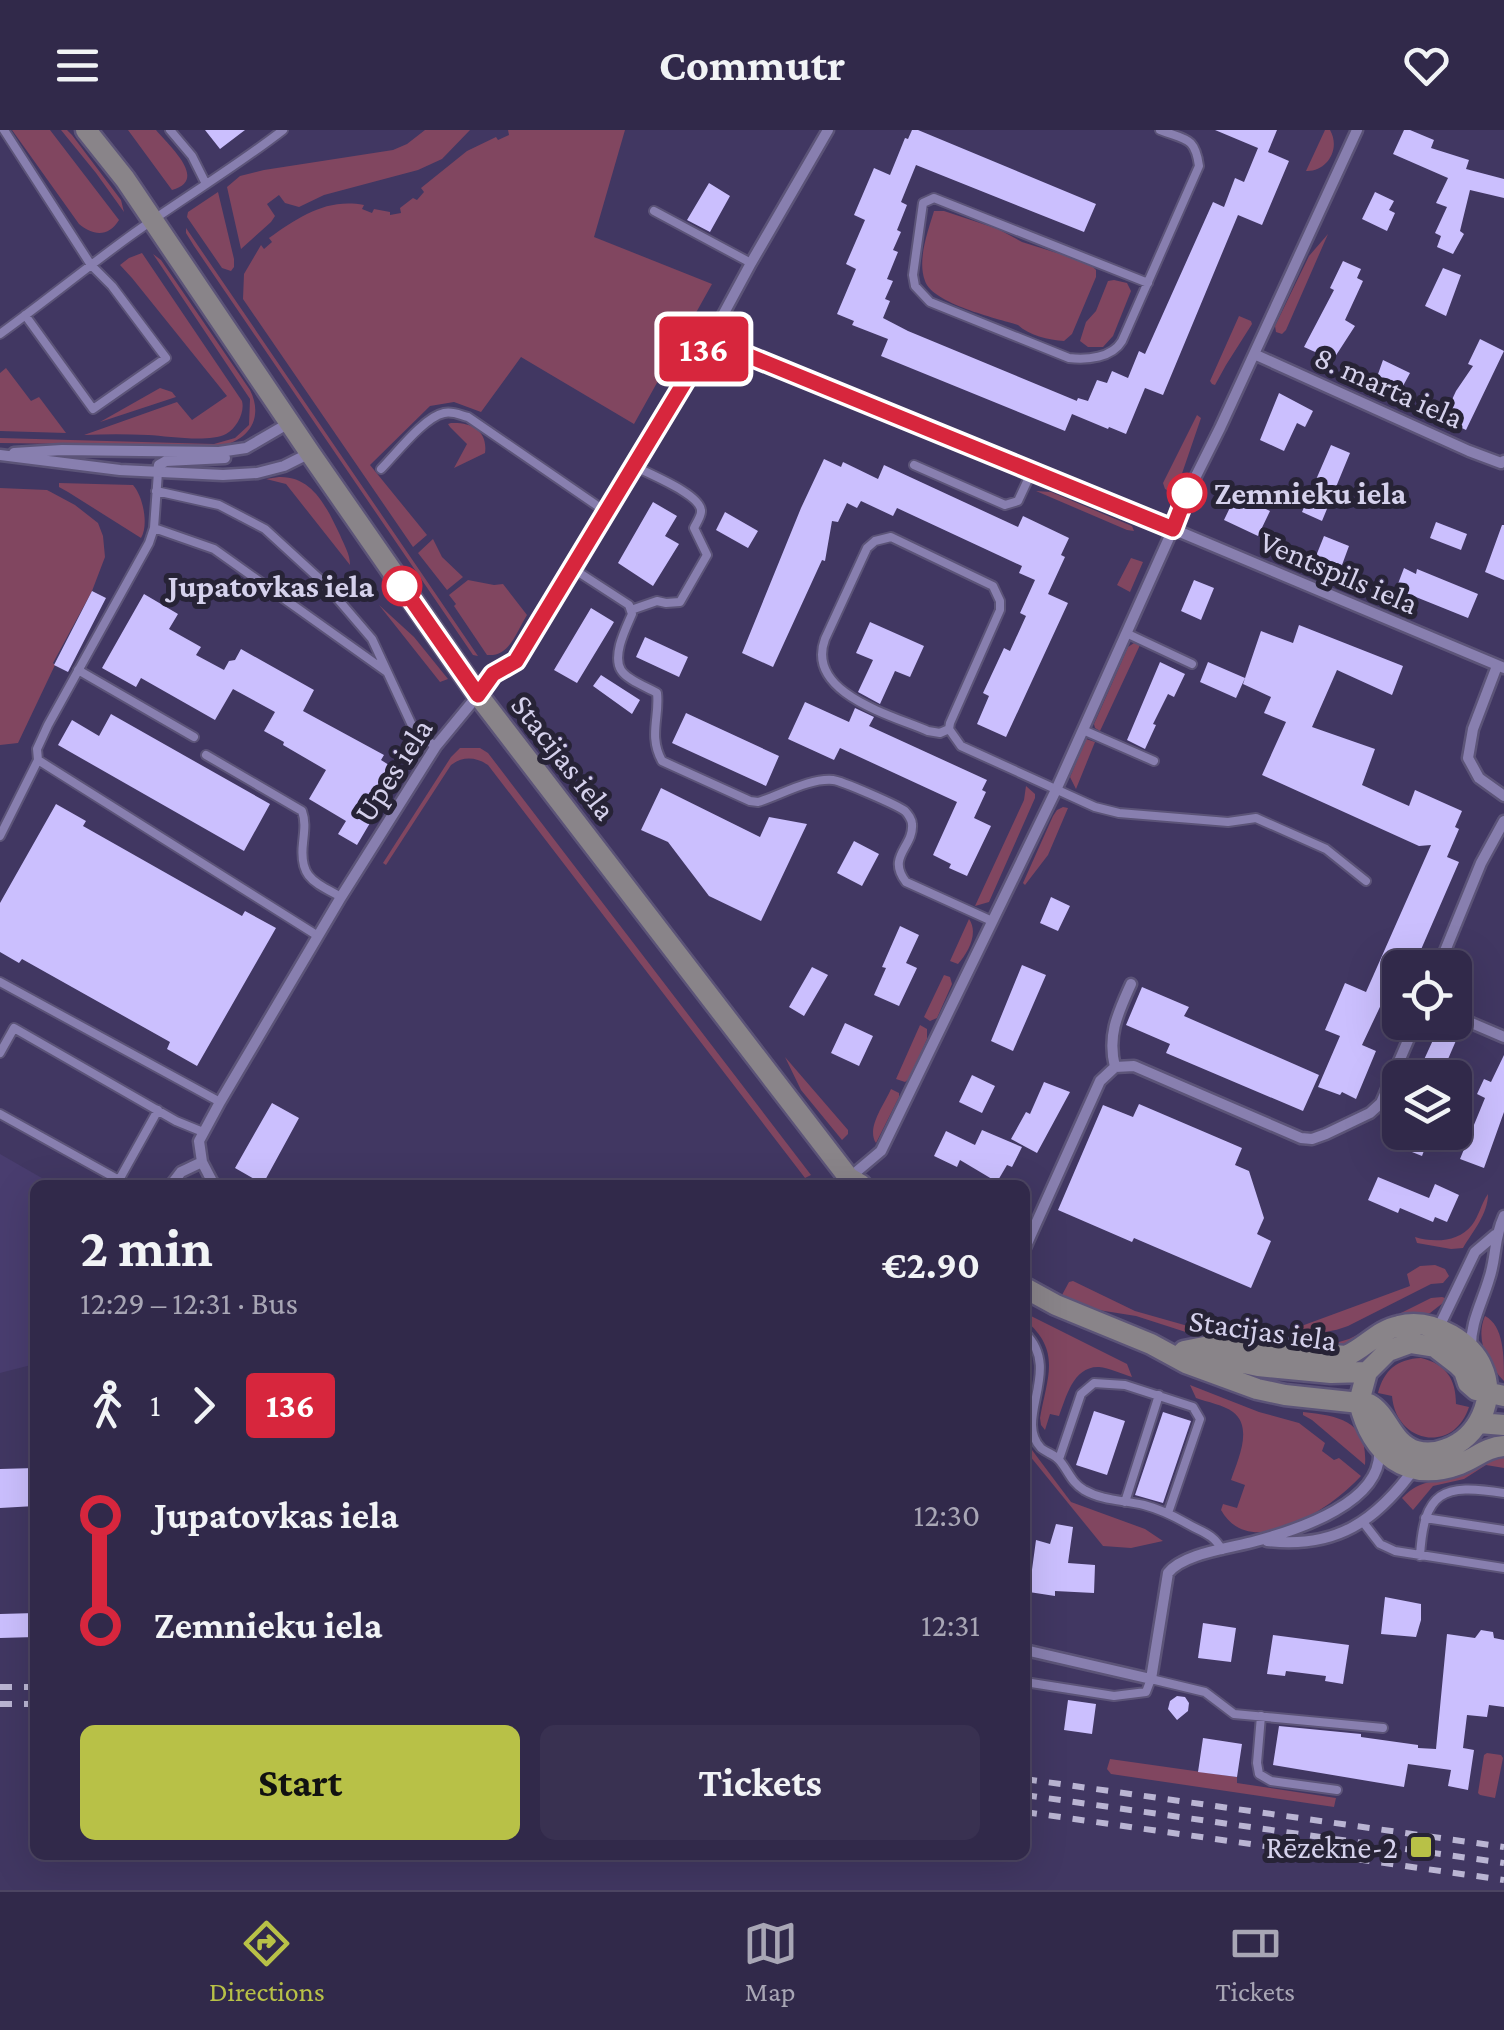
<!DOCTYPE html>
<meta charset="utf-8">
<style>
:root{--surface:#31294a;--page:#393151;--text:#f1f3f6;--muted:#a8a6b5;--line:#4c4562;--accent:#b8c147}
body{margin:0;font-family:"Crimson Pro",serif;background:var(--page);color:var(--text);height:100vh;display:flex;flex-direction:column;font-size:38px;white-space:nowrap}
*{box-sizing:border-box;margin:0}
p{font-size:32px;color:var(--muted)}
.icon{flex:none;width:55px;height:55px;fill:none;stroke:currentColor;stroke-width:2;stroke-linecap:round;stroke-linejoin:round}
.map{position:relative;flex:1;overflow:hidden}
.side{position:absolute;left:30px;top:1050px;width:1000px;height:680px;display:flex;flex-direction:column;background:var(--surface);border-radius:15px;box-shadow:0 10px 40px #0002,0 0 0 2px var(--line)}
.side>*{flex:none}
.badge{padding:0 20px;border-radius:8px;font-size:35px;line-height:65px}
.fabs{position:absolute;left:1382px;top:820px;display:grid;gap:20px}
.fabs a{display:grid;place-items:center;width:90px;height:90px;border-radius:15px;background:var(--surface);box-shadow:0 10px 40px #0002,0 0 0 2px var(--line);font-size:50px}
.map>.badge{position:absolute;translate:-50% -50%;box-shadow:0 0 0 5px #fff}
.legs{display:flex;align-items:center;gap:15px;height:110px;padding:0 50px;font-size:32px}
.legs p{margin-inline-start:auto}
.head{display:flex;align-items:center;justify-content:space-between;height:170px;padding:0 50px}
h1{font-size:55px;font-weight:700;line-height:75px}
.button{display:flex;gap:20px;margin-top:auto;padding:20px 50px}
.button a{flex:1;height:115px;border-radius:15px;background:var(--accent);color:#111;font-size:40px;font-weight:700;line-height:115px;text-align:center}
.button a+a{background:var(--page);color:var(--text)}
ul{padding:0 50px;list-style:none}
li{display:flex;align-items:center;gap:35px;height:110px;font-size:38px}
li i{display:grid;place-items:center;width:15px;height:100%;margin:0 12px;background:currentColor}
li i::after{content:'';width:25px;height:25px;margin:-12px;border:8px solid;border-radius:50%;background:var(--surface)}
li p{margin-inline-start:auto}
li:first-child i{background:linear-gradient(#0000 50%,currentColor 0)}
li:last-child i{background:linear-gradient(currentColor 50%,#0000 0)}
header{display:flex;justify-content:space-between;align-items:center;height:130px;padding:0 50px;background:var(--surface);font-size:45px;font-weight:700}
.tab-bar{display:flex;justify-content:space-around;align-items:center;height:140px;border-top:2px solid var(--line);background:var(--surface);font-size:28px;color:var(--muted)}
.tab-bar a{display:grid;justify-items:center;gap:5px}
.tab-bar .selected{color:var(--accent)}
.map>svg:first-child{display:block}
.built{fill:#493d6f}
.green{fill:#814660}
.building{fill:#cbbffe}
.lines{fill:none;stroke-linecap:round;stroke-linejoin:round}
.service-casing{stroke:#5c5478;stroke-width:12}
.minor-casing{stroke:#5c5478;stroke-width:15}
.secondary-casing{stroke:#5c5478;stroke-width:25}
.service{stroke:#887faf;stroke-width:8}
.minor{stroke:#887faf;stroke-width:10}
.secondary{stroke:#898489;stroke-width:20}
.rail{stroke:#bab5d3;stroke-width:6;stroke-dasharray:12 12;stroke-linecap:butt}
.line-1-casing{stroke:#fff;stroke-width:22}
.line-1{stroke:#d7263d;stroke-width:15}
.stop-1-dot{fill:#fff;stroke:#d7263d;stroke-width:5}
.poi-dot{fill:#b8c147;stroke:#272336;stroke-width:4}
.labels{text-anchor:middle;dominant-baseline:central;stroke-width:10;stroke-linejoin:round;paint-order:stroke}
.street-label{font-size:32px;fill:#d5d1ec;stroke:#272336}
.stop-label{font-size:32px;font-weight:bold;fill:#d5d1ec;stroke:#272336;text-anchor:start}
.poi-label{font-size:32px;fill:#d5d1ec;stroke:#272336;text-anchor:end}
</style>
<header><svg class="icon" aria-label="menu" viewBox="0 0 24 24"><path d="M4 6h16M4 12h16M4 18h16"/></svg>Commutr<svg class="icon" aria-label="heart" viewBox="0 0 24 24"><path d="M12 20l-8-8c-3-5 5-10 8-4 3-6 11-1 8 4z"/></svg></header>
<div class="map">
<svg width="1504" height="1760" viewBox="0 0 1504 1760">
<rect width="100%" height="100%" fill="#413762"/>
<path class="built" d="M0,1024L54,1055H35V1234L0,1243Z"/>
<path class="green" d="M12,0H50L119,90C109,107 93,106 79,94Z
M61,0H67L72,5L121,70L124,82L96,43Z
M128,0H156C169,16 209,50 172,60Z
M425,0H470L442,29L418,40L324,65L299,77L285,73L279,65L267,74L275,86L271,92L241,119L227,57L240,46L264,40L393,20L407,14Z
M508,0H625L594,107L712,154L634,294L521,227L481,282L454,272L430,276L370,335L427,405L413,417L243,169L244,144L261,115L264,119L272,112L269,108C299,87 326,68 364,75L362,79L372,83L374,79L390,82V85L401,83L400,78L413,68L417,70L424,62L421,58L467,21L496,7L498,10L509,5Z
M1325,0H1330C1341,19 1327,42 1306,41Z
M218,62L234,129V137L231,141L222,138L187,87L188,82Z
M934,81H944L998,99L1022,112L1089,133L1096,140V147L1072,204L1064,211C1049,210 1028,205 1018,195C996,188 933,174 925,151C917,130 928,101 934,81Z
M186,98L478,526L473,525L194,116L186,103Z
M1328,104L1286,200L1282,204L1276,202L1275,196L1309,126Z
M142,123L242,271C245,282 237,298 226,304C208,313 168,306 148,305C126,304 105,304 84,305L177,272L192,290L227,266L132,148L120,135L129,128Z
M153,124L161,130L250,260C264,288 249,311 219,316L0,313V308L214,314L235,308L249,295L250,269Z
M1114,150L1127,153L1131,161L1113,206L1103,217H1088L1080,211L1086,192L1096,181L1108,151Z
M1239,186L1251,191L1252,194L1226,235L1215,255L1212,254L1210,251Z
M6,238L31,271L39,267L66,303L0,301V243Z
M160,258L172,262L176,267L100,292Z
M1197,285L1201,288L1175,364L1165,359L1163,353Z
M451,293C472,292 488,301 485,323L454,338L467,314L450,297L448,294Z
M279,347C313,346 327,378 340,405C344,415 350,424 350,435L286,354L266,349Z
M59,353L133,355C143,366 149,395 141,408L68,362L59,357Z
M0,358L47,360L75,375L98,393L103,406L105,427L92,461L53,533L55,535L18,613L0,615Z
M1036,361L1051,362L1132,396L1134,401L1127,400Z
M433,409L442,427L463,447L447,460L418,423Z
M1131,428L1143,432L1130,462L1117,455Z
M468,450L494,455L503,454L527,485C516,502 510,527 487,525L454,476L456,474L449,465Z
M379,475L414,507L448,549L440,552Z
M1134,513L1140,515L1100,601L1095,598L1094,594L1128,517Z
M1086,609L1095,612L1076,659L1070,647Z
M460,618H480L488,623L811,1045L805,1048L488,635C476,627 463,626 451,635L386,735L383,733L451,627Z
M1026,656L1035,664V668L989,772L975,776L1024,670Z
M1063,677L1068,678L1048,725L1025,755L1023,753L1053,686L1057,680Z
M969,789C979,803 968,823 958,834L950,831Z
M944,845L950,847L952,854L937,888L930,891L924,887Z
M920,895L927,899V909L909,949L905,952L896,949Z
M785,927L848,1000V1004L842,1010L801,960Z
M891,959L899,963V967L876,1013C866,998 884,975 891,959Z
M1488,1064C1488,1084 1473,1101 1463,1118L1451,1119L1417,1113L1415,1107C1434,1113 1459,1112 1472,1095C1479,1086 1481,1074 1488,1064Z
M1435,1135L1445,1139L1449,1146L1443,1153L1431,1154L1348,1196C1332,1202 1312,1206 1296,1198L1410,1156L1407,1144L1420,1136Z
M1073,1151L1135,1181L1216,1204V1208L1195,1205L1136,1186L1092,1179L1062,1165L1069,1152Z
M1442,1167L1448,1169L1430,1183L1353,1213L1335,1217L1329,1215L1349,1209L1431,1168Z
M1025,1183L1127,1234L1132,1247C1122,1244 1109,1238 1099,1237C1073,1236 1066,1268 1059,1286L1050,1284L1045,1300L1041,1295L1040,1288C1047,1247 1062,1221 1025,1190Z
M1485,1186C1504,1196 1504,1226 1504,1251C1487,1234 1475,1209 1485,1186Z
M1421,1228C1446,1234 1456,1249 1456,1274L1469,1277C1454,1324 1396,1314 1392,1266L1378,1263C1384,1240 1397,1229 1421,1228Z
M1190,1255L1259,1282L1299,1293L1325,1313L1322,1321L1334,1330L1339,1328L1361,1346C1333,1377 1251,1434 1221,1380L1223,1374L1237,1378L1245,1355L1231,1350C1237,1331 1254,1298 1233,1282C1224,1275 1207,1272 1196,1268Z
M1303,1282C1340,1286 1368,1291 1365,1335L1312,1290L1303,1285Z
M1025,1304L1026,1312L1071,1372L1145,1399L1163,1411L1131,1418L1103,1416L1025,1320Z
M1504,1324V1338L1486,1335L1464,1349L1433,1356L1413,1380L1402,1368C1424,1346 1435,1355 1460,1344C1475,1338 1488,1329 1504,1324Z
M1487,1623L1501,1625L1503,1628L1495,1668L1480,1665L1478,1663L1484,1625Z
M1110,1629L1237,1647V1653L1336,1668L1334,1677L1111,1644L1107,1639Z"/>
<path class="building" d="M205,0H245L220,19Z
M912,0H918L1096,74L1084,102L916,35L901,72L907,75L897,100L901,102L893,120L898,122L887,149L893,151L885,169L890,171L883,188L908,201L1077,271L1075,275L1078,268L1088,271L1097,250L1107,253L1112,241L1128,248L1139,221L1145,224L1213,72L1224,77L1235,48L1244,52L1258,18L1215,0H1277L1268,22L1289,31L1262,95L1238,85L1163,265L1145,258L1126,304L1109,297L1108,299L1072,284L1065,301L881,226L888,209L852,195L854,191L837,184L856,139L846,134L865,90L854,85L874,38L890,45L905,8L908,9Z
M1404,0H1410L1434,10L1431,18L1469,30L1466,39L1504,49V68L1470,60L1460,101L1464,104L1453,124L1437,117L1441,106L1435,103L1447,77L1436,73L1448,48L1393,24Z
M709,53L730,66L710,102L687,90Z
M1375,62L1394,71L1389,80L1395,83L1387,101L1362,89Z
M1343,131L1361,139L1357,148L1363,151L1345,190L1355,196L1333,230L1304,217L1334,160L1330,158Z
M1443,138L1461,145L1446,186L1425,176Z
M1480,209L1504,221L1466,300L1443,289L1456,261L1473,236L1468,234Z
M1383,230L1410,243L1403,256L1377,247Z
M1279,263L1313,281L1305,297L1297,293L1284,321L1260,310Z
M1331,315L1350,323L1322,391L1302,382Z
M824,329L841,337L843,332L878,349L884,335L1018,397L1023,386L1069,408L1061,425L1065,427L1048,464L1068,473L1006,607L977,594L989,566L983,563L1004,518L1010,521L1026,486L1020,483L1035,450L1019,443L1022,436L897,378L893,386L861,371L857,378L847,373L838,392L832,391L825,431L822,430L773,537L742,523L801,378Z
M1236,365L1270,381L1258,406L1224,390Z
M653,372L677,386L665,406L679,414L653,456L618,433Z
M725,382L758,401L748,418L716,400Z
M1436,392L1467,404L1461,420L1430,408Z
M1502,395H1504V450L1485,442Z
M1324,406L1349,416L1342,435L1316,426Z
M1404,438L1416,444L1417,439L1478,464L1468,488L1396,459Z
M1194,450L1214,458L1201,490L1181,481Z
M92,461L106,468L68,542L54,535Z
M144,464L178,484L169,499L201,517L196,525L224,540L229,531L235,530L241,519L314,560L303,581L384,625L381,630L400,642L357,715L338,704L346,691L309,669L326,640L283,615L284,612L264,601L275,582L233,559L215,590L141,548L136,557L102,538Z
M591,478L614,492L577,553L554,540Z
M870,492L924,516L910,547L895,541L880,574L858,562L873,530L856,523Z
M1299,495L1403,536L1392,565L1337,540L1312,597L1375,619L1362,655L1409,676L1415,660L1462,681L1455,697L1459,699L1447,727L1459,732L1413,838H1400V868L1387,862L1362,915L1376,921L1356,969L1342,962L1340,965L1318,957L1340,906L1325,900L1345,853L1366,862L1431,715L1419,716L1262,645L1286,592L1264,583L1271,567L1243,554L1261,501L1293,513Z
M645,507L688,527L679,547L636,527Z
M1160,532L1185,544L1174,567L1168,564L1153,594L1156,595L1145,619L1127,610Z
M1208,532L1245,548L1236,568L1200,552Z
M601,545L640,570L632,584L593,556Z
M805,572L849,592L855,578L874,587L869,596L987,650L982,660L986,662L974,688L991,696L967,746L949,738L951,734L933,725L957,672L840,618L834,630L788,609Z
M686,583L779,626L766,656L672,613Z
M111,584L270,674L244,721L58,615L72,590L99,606Z
M661,658L760,707L769,687L807,694L761,791L709,766L668,712L641,700Z
M56,674L86,691L83,696L242,786L245,781L276,798L197,936L167,919L170,912L22,829L19,833L0,822V773Z
M854,711L879,724L862,756L837,743Z
M1051,767L1070,776L1058,801L1040,793Z
M900,796L919,805L906,833L917,838L899,876L874,865L886,838L882,837Z
M1022,835L1046,845L1013,921L991,911Z
M812,837L828,845L804,886L789,877Z
M1142,857L1189,877L1184,886L1319,945L1303,981L1166,923L1170,914L1126,895Z
M845,893L873,906L859,936L831,923Z
M1439,897L1458,906L1442,943L1422,934Z
M1504,925V982L1484,1038L1460,1029L1485,968L1477,964L1484,949L1491,952Z
M972,945L995,956L982,983L959,972Z
M1044,952L1070,962L1037,1023L1011,1009L1026,982L1030,984Z
M272,973L299,988L263,1054L235,1038Z
M1139,974L1242,1018L1235,1035L1249,1041L1264,1088L1257,1104L1271,1111L1251,1158L1134,1108L1132,1112L1058,1080L1103,975L1133,987Z
M982,1000L1022,1017L1012,1037L1007,1035L997,1052L960,1030L957,1037L934,1026L946,1001L975,1015Z
M1413,1002H1431L1422,1026L1407,1020Z
M1378,1047L1429,1068L1435,1054L1459,1065L1447,1092L1435,1087L1433,1092L1400,1078L1398,1083L1368,1070Z
M1094,1281L1125,1291L1107,1345L1076,1335Z
M1163,1282L1191,1291L1163,1373L1135,1365Z
M35,1338V1376L0,1378V1339Z
M1056,1394L1073,1397L1068,1433L1095,1435L1094,1463L1055,1461V1466L1029,1462L1036,1410L1050,1414Z
M1385,1467L1421,1474V1490L1416,1507L1381,1504Z
M35,1483V1507L0,1508V1484Z
M1203,1493L1236,1498L1231,1532L1198,1528Z
M1481,1500L1493,1502L1494,1508L1504,1510V1577L1489,1575L1487,1587L1467,1585L1463,1618L1474,1620L1468,1660L1448,1656L1451,1640L1408,1634L1404,1657L1273,1635L1279,1596L1361,1604V1607L1418,1615V1618L1436,1619L1447,1504L1475,1508Z
M1273,1505L1349,1515L1343,1554L1325,1551L1326,1546L1286,1541L1285,1546L1267,1544Z
M1177,1566L1185,1567L1189,1573L1188,1581L1177,1590L1168,1579L1170,1571Z
M1068,1570L1096,1574L1092,1604L1064,1600Z
M1203,1608L1242,1614L1237,1647L1198,1642Z"/>
<g class="lines">
<g class="service-casing">
<path id="service" d="M4,0L91,135L112,156L166,228L93,279L25,185
M170,0L192,26L206,54
M654,81L751,133
M1148,153L934,68L923,73L913,145L915,156L930,172L1069,228C1087,230 1112,228 1122,211L1199,36C1195,6 1185,10 1160,0
M0,204C44,172 86,138 130,106C180,70 234,38 283,0
M914,335L1005,375L1018,371L1032,341
M381,339C396,324 424,287 444,283C453,281 460,285 468,287L605,381
M158,342L154,398L149,413L48,595L37,619L38,630L318,806
M156,361L219,375L265,399L324,453L372,509L416,604L436,616
M154,398L214,419L387,542
M572,438L629,475L632,484C626,498 612,525 621,540C627,550 647,557 657,563C660,586 648,606 662,631L750,671L758,672C781,665 809,648 833,650C842,651 897,675 905,681C908,684 912,690 912,694C914,717 886,726 906,752L992,791
M631,480L657,471L666,473L680,472L707,425L694,398C696,394 701,386 701,382C703,365 649,344 634,336
M1126,503L1192,534
M78,540L194,607
M949,599L940,603L928,601C891,585 805,563 825,509L867,418L875,411L891,407L993,456L1000,471V480L950,593L949,599L961,616L1095,677L1119,683L1228,692L1256,688L1326,719L1366,751
M1083,600L1154,631
M206,625L302,681C306,692 304,702 303,713C299,748 314,752 341,767
M0,706L38,630
M0,852L220,972
M0,923L14,898L176,991L203,1002
M0,984L119,1050L158,980
M1025,1203C1063,1240 1013,1289 1041,1318C1047,1323 1056,1325 1060,1331C1069,1342 1071,1352 1084,1360C1103,1371 1124,1370 1144,1375C1159,1379 1172,1385 1186,1393C1201,1402 1213,1403 1222,1420
M1059,1329L1081,1264L1094,1253L1125,1255L1193,1277L1200,1289L1168,1383
M1125,1372L1159,1265
M1425,1388L1504,1400
M1363,1392L1380,1414L1395,1421L1504,1438
M1420,1426C1424,1361 1442,1353 1504,1363
M1025,1552L1114,1566L1146,1562L1151,1549L1205,1562L1234,1584L1383,1598
M1261,1586L1257,1633L1259,1644L1271,1651L1337,1660"/>
</g>
<g class="minor-casing">
<path id="minor" d="M710,209L1173,399L1504,538
M1254,224L1469,321L1501,333L1504,331
M14,323L62,320L219,322L246,318L289,293
M0,325L120,340L223,345L257,343L284,336L310,323
M158,342L159,335L166,331L225,328
M1497,536L1473,599L1468,628L1479,648L1504,666
M1438,838L1481,733L1504,691
M1455,886L1504,907
M1115,937C1107,905 1118,883 1131,854
M849,1048L881,1021L1056,660L1173,399L1178,382L1220,298L1357,0
M171,1055L181,1042L202,1032
M214,1055L202,1032L199,1011L220,972L341,767L436,616L478,565L493,544L515,531L710,209L751,133L828,0
M1025,1118L1100,951L1115,937L1134,936L1301,1008L1312,1009L1326,1004L1370,983L1381,973L1416,892
M1437,1201L1475,1122L1495,1105
M1471,1219C1470,1193 1482,1173 1489,1149C1497,1126 1493,1110 1504,1086
M1267,1411C1336,1419 1377,1391 1416,1336
M1025,1520L1151,1549L1168,1443C1183,1423 1232,1418 1256,1411C1297,1400 1385,1372 1379,1318"/>
</g>
<g class="secondary-casing">
<path id="secondary" d="M86,0L125,49L310,323L478,565L849,1048L861,1055
M1025,1158L1056,1175L1151,1214L1186,1233L1257,1259L1285,1265L1369,1274C1389,1285 1390,1312 1416,1321C1427,1324 1436,1323 1446,1319C1478,1308 1497,1269 1482,1237C1476,1223 1463,1212 1451,1205C1435,1196 1417,1191 1399,1196C1378,1200 1365,1218 1346,1226L1214,1215L1184,1221
M1211,1226L1258,1236L1331,1243L1367,1242
M1359,1272L1367,1242L1388,1221L1410,1213L1435,1217L1457,1234L1464,1241L1468,1253L1476,1260L1504,1266
M1359,1272C1371,1323 1406,1354 1460,1334C1476,1328 1486,1317 1504,1316
M1479,1293L1504,1295"/>
</g>
<use href="#service" class="service"/>
<use href="#minor" class="minor"/>
<use href="#secondary" class="secondary"/>
<path class="rail" d="M0,1557H35
M0,1574H35
M1025,1649L1504,1717
M1025,1665L1504,1733
M1025,1682L1504,1750"/>
</g>
<g class="lines">
<g class="line-1-casing">
<path id="line-1" d="M402,456L478,565L493,544L516,531L710,210L1173,399L1187,363"/>
</g>
<use href="#line-1" class="line-1"/>
</g>
<g class="stop-1-dot">
<circle cx="1187" cy="363" r="18"/>
<circle cx="402" cy="456" r="18"/>
</g>
<rect class="poi-dot" x="1409" y="1705" width="24" height="24" rx="5"/>
<g class="labels">
<g class="street-label">
<text transform="translate(1389 257) rotate(24)">8. marta iela</text>
<text transform="translate(1339 442) rotate(23)">Ventspils iela</text>
<text transform="translate(564 627) rotate(52)">Stacijas iela</text>
<text transform="translate(393 640) rotate(-57)">Upes iela</text>
<text transform="translate(1263 1200) rotate(8)">Stacijas iela</text>
</g>
<g class="stop-label">
<text x="1214" y="363">Zemnieku iela</text>
<text x="374" y="456" text-anchor="end">Jupatovkas iela</text>
</g>
<g class="poi-label">
<text x="1398" y="1717">Rēzekne-2</text>
</g>
</g>
</svg>
<div class="fabs">
<a><svg class="icon" aria-label="locate" viewBox="0 0 24 24"><circle cx="12" cy="12" r="6"/><path d="M12 2v4M12 18v4M2 12h4M18 12h4"/></svg></a>
<a><svg class="icon" aria-label="layers" viewBox="0 0 24 24"><path d="M12 4l9 5-9 5-9-5zM3 14l9 5 9-5"/></svg></a>
</div>
<b class="badge" style="left:704px;top:219px;background:#d7263d;color:#fff">136</b>
<section class="side">
<div class="head"><div><h1>2 min</h1><p>12:29 – 12:31 · Bus</p></div><b>€2.90</b></div>
<div class="legs"><svg class="icon" aria-label="walk" viewBox="0 0 24 24"><circle cx="13" cy="4" r="2"/><path d="M13 8l-2 6 4 7M11 14l-3 7M7 12l3-4h3l4 4"/></svg>1<svg class="icon" aria-label="forward" viewBox="0 0 24 24"><path d="M9 5l7 7-7 7"/></svg><b class="badge" style="background:#d7263d;color:#fff">136</b></div>
<ul>
<li><i style="color:#d7263d"></i><b>Jupatovkas iela</b><p>12:30</p></li>
<li><i style="color:#d7263d"></i><b>Zemnieku iela</b><p>12:31</p></li>
</ul>
<div class="button"><a>Start</a><a>Tickets</a></div>
</section>
</div>
<nav class="tab-bar">
<a class="selected"><svg class="icon" aria-label="directions" viewBox="0 0 24 24"><path d="M12 3l9 9-9 9-9-9zM9 14v-3h6M13 9l2 2-2 2"/></svg>Directions</a>
<a><svg class="icon" aria-label="map" viewBox="0 0 24 24"><path d="M3 6l6-2 6 2 6-2v14l-6 2-6-2-6 2zM9 4v14M15 6v14"/></svg>Map</a>
<a><svg class="icon" aria-label="tickets" viewBox="0 0 24 24"><path d="M3 7h18v10H3zM15 7v10"/></svg>Tickets</a>
</nav>
